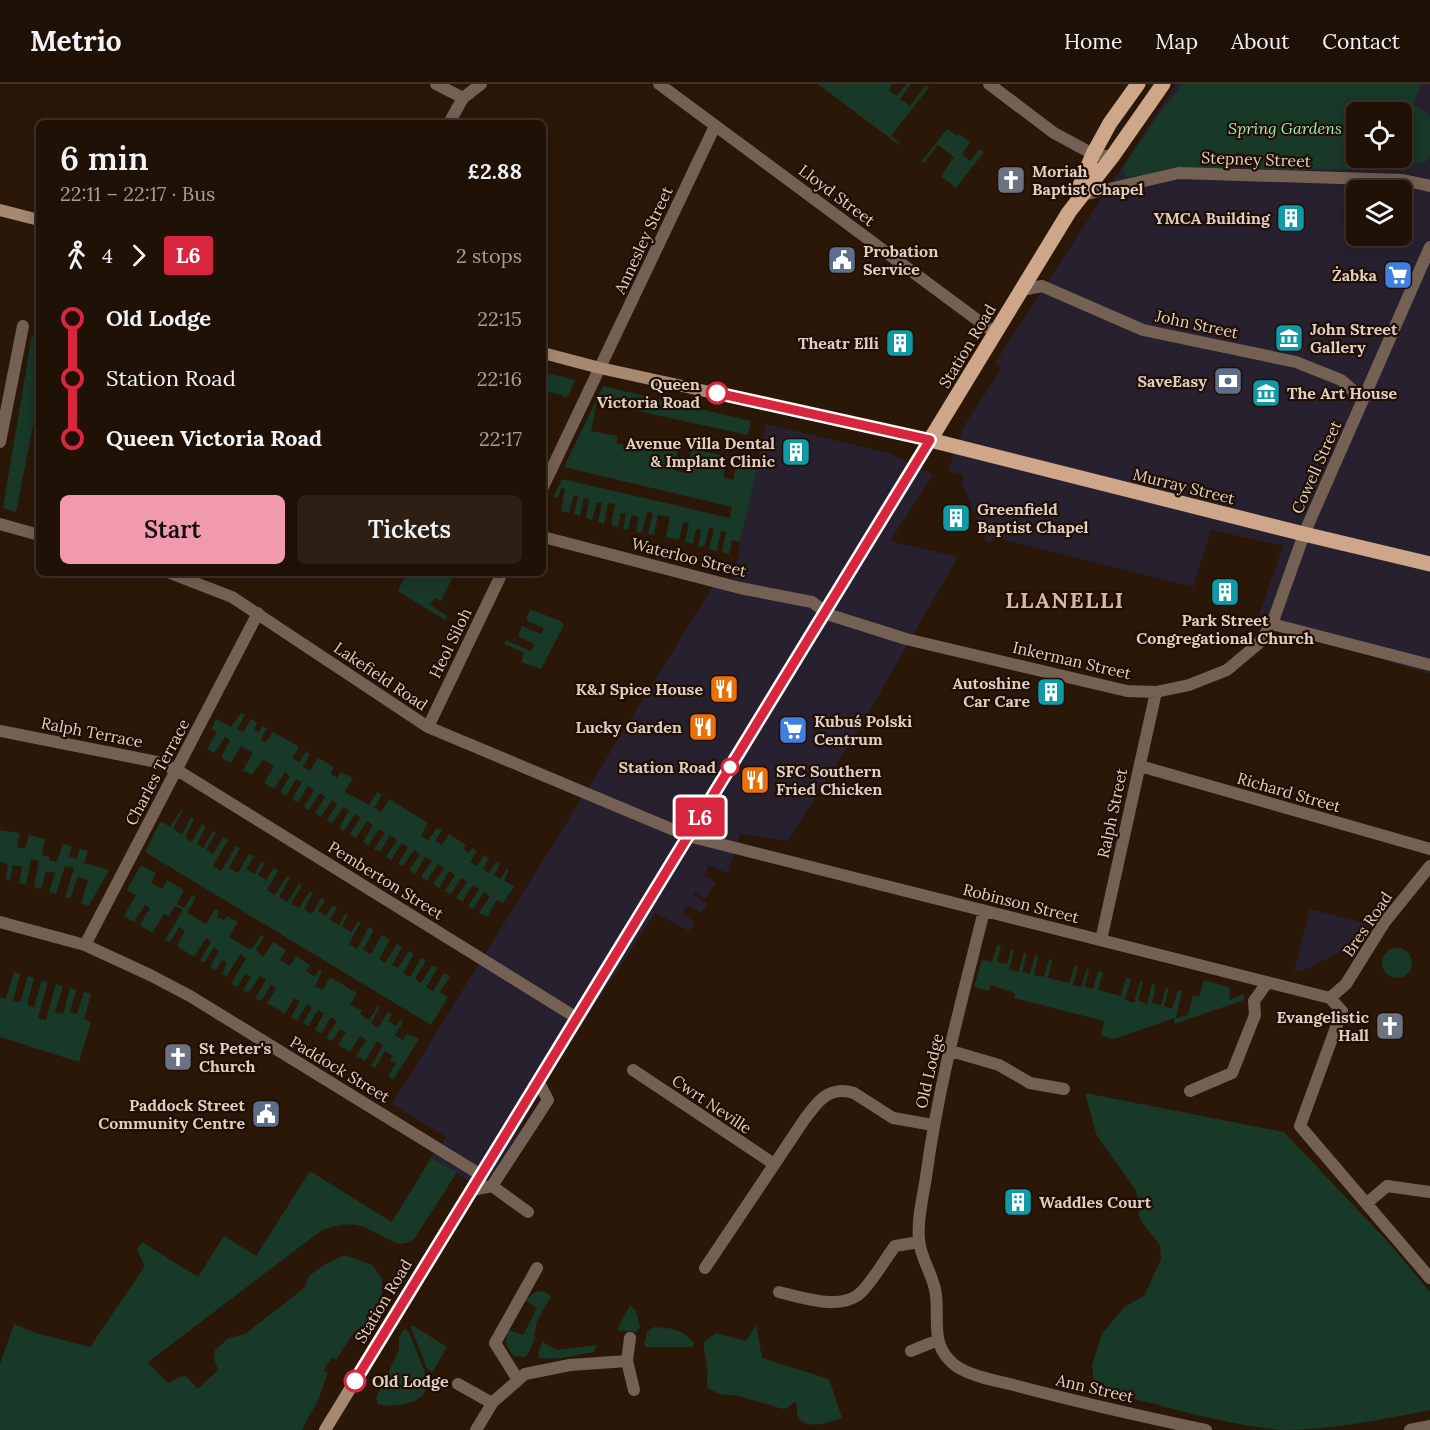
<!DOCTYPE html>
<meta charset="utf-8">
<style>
:root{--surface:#201106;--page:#2d1f14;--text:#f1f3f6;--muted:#a29d9b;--line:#3d3128;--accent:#f29aad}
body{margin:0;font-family:Lora,serif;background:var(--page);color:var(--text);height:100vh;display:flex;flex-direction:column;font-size:22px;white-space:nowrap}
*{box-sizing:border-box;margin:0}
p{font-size:20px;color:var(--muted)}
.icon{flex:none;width:33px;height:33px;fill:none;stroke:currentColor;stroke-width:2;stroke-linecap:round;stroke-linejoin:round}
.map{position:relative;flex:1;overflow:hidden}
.details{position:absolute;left:36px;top:36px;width:510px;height:456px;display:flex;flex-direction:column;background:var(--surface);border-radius:9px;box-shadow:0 3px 15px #0003,0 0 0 2px var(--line)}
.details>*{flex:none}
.badge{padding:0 12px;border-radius:4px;font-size:21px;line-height:39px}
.fabs{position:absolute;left:1346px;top:18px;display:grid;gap:12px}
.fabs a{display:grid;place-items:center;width:66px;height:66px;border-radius:9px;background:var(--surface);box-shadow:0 3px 15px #0003,0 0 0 2px var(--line);font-size:30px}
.map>.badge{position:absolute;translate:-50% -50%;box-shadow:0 0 0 3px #fff}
.legs{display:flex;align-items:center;gap:9px;height:66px;padding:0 24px;font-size:20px}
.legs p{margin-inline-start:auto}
.head{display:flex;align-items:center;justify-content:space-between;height:102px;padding:0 24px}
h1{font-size:33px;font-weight:600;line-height:45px}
.primary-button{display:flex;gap:12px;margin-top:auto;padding:12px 24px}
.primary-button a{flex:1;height:69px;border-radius:9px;background:var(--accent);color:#111;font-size:24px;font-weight:600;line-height:69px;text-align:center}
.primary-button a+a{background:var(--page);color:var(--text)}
ul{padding:0 24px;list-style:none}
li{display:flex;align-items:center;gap:21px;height:60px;font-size:22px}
li i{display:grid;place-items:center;width:9px;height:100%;margin:0 8px;background:currentColor}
li i::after{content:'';width:15px;height:15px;margin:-8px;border:4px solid;border-radius:50%;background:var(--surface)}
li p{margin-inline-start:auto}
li:first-child i{background:linear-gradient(#0000 50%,currentColor 0)}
li:last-child i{background:linear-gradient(currentColor 50%,#0000 0)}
header{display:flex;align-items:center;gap:36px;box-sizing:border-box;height:84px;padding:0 30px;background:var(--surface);border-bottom:2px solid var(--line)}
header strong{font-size:28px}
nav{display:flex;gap:33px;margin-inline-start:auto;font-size:21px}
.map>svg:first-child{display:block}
.commercial{fill:#27202f;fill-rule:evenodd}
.green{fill:#183828;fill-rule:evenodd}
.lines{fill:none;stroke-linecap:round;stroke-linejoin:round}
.street{stroke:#746153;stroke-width:12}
.secondary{stroke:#a78871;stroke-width:12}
.primary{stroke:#cea689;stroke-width:15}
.line-1-casing{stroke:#fff;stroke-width:14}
.line-1{stroke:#d7263d;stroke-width:9}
.stop-1-dot{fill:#fff;stroke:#d7263d;stroke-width:3}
.labels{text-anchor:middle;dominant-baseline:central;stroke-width:4.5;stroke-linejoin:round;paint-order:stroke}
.park-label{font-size:16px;font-style:italic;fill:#97eabd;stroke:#210e02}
.street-label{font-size:16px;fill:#decfc6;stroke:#210e02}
.poi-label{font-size:16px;font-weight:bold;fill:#decfc6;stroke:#210e02;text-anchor:end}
.stop-label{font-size:16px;font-weight:bold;fill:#decfc6;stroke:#210e02;text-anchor:end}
.district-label{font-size:22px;font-weight:bold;letter-spacing:1.5px;fill:#d5b9a6;stroke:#210e02}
</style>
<header>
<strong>Metrio</strong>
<nav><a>Home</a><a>Map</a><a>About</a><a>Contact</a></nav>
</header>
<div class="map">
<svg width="1430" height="1346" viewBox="0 0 1430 1346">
<rect width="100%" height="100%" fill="#2b1708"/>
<path class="commercial" d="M1176,0H1430V590L1257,537L1283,462L1211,446L1193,503L997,454L987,459L962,399L963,391L948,387L964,342L1002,284L995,279ZM1356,28H1401V74H1356ZM1356,106H1401V152H1356Z
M766,340L889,369L933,391L890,457L958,473L862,640L788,757L740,750L728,789L709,782L704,791L716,799L705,815L695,808L693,810L707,820L701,829L688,821L682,829L695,838L689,847L655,829L555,982L485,1107L431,1074L446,1053L392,1020L715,499L731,502Z
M1310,825L1368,840L1348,864L1304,886L1294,887Z"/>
<path class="green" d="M818,0H890L892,2L889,6L897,12L906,0H911L900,15L910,22L926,1L929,3L891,52L900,59L899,61Z
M1183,0H1421L1413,21L1426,28L1430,34V72L1425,78L1393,84L1261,87C1256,76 1251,71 1239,68L1227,75L1221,88L1126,93L1123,83L1158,31ZM1356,28H1401V74H1356Z
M947,45L957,52L959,50L970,58L962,70L970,77L980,65L984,68L956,104L941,92L954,73L938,61L924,79L921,78Z
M32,251L39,252V312L16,428L3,424Z
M543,288L575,296L568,312L564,314L563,311L543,307Z
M603,302L751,337L748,351L597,318L591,347L618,352L616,359L623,361V365L631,366L632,361L643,364L645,357L678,365L674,386L686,389L692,364L728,373L723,393L733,396L738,376L742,377L744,372L759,376L740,458L732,456L729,470L722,468L726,448L721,447L717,467L709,465L714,445L709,444L704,463L698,462L701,446L696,445L693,460L685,458L689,439L683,438L679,456L666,453L670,433L658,431L654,451L648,450L653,429L647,428L642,449L636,448L639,433L632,431L628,446L623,445L626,429H621L618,443L611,441L615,420L608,419L604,440L598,438L602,419L597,418L592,436L586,434L589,415L584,414L580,432L574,430L578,412L574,411L569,429L561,427L565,405L561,404L558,414L553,413L562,395L730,434L732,423L564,383Z
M406,489H455L441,517L434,514L430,521L447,532L445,536L398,507Z
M530,525L560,537L564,541L541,585L521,578L524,569L504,560L506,556L531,567L534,560L518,552L522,542L541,550L544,544L526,536Z
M241,629L245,631L237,645L243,648L251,635L257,639L254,646L259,648L262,642L267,644L261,655L265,659L273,648L296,661L299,663L292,674L299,678L306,667L310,670L303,683L310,687L318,674L334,683L331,690L337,694L341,688L353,694L345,708L369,721L377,708L382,711L374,724L381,728L389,715L428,739L421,752L428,756L437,744L442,746L435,757L442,761L449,750L466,761L463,765L469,769L472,764L477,767L470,778L477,782L484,771L489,774L483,785L489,789L496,778L500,780L494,791L500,795L507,785L509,786L504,796L514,803L503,819L497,816L487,833L479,829L490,812L484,808L473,825L468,822L479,805L473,801L462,818L456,814L467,798L461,794L450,811L445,807L455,791L449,787L439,804L433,800L444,784L438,780L427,797L421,793L432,777L425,773L415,790L409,786L420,770L414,766L403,782L398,780L408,763L402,759L391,776L386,773L397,756L390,751L380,768L374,765L385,749L379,745L368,762L363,758L373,741L367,737L356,754L350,750L360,734L355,730L344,747L339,744L349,726L343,723L332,740L327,736L337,720L332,716L321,733L315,729L325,713L320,709L309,726L304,723L314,706L308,702L298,719L292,715L302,698L296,695L286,712L280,708L290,692L285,688L274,705L264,699L274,682L263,675L252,691L243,686L253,669L241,662L231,679L221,673L230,656L225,653L214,669L207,665L217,648L211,645L216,635L231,643Z
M180,727L182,728L173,745L182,750L191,733L194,735L185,754L192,758L202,740L206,743L197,760L203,764L213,747L216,749L206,766L213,770L223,754L228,756L213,782L221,787L236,762L240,764L229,784L238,789L249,770L254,772L246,785L254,790L262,777L265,779L258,791L266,796L274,784L278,787L267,806L275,811L287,792L290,794L279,813L287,818L299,800L302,801L291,820L299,824L310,807L313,809L304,825L312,830L321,814L325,816L318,827L326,832L333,821L337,824L330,836L339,841L346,829L348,831L342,842L351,848L358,837L361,838L349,860L357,865L369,843L374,846L363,866L371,870L382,851L390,856L379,875L385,879L397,860L402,863L392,881L398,884L409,867L414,870L403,889L410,893L421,874L426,877L415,895L421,899L432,881L438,884L426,903L433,907L444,889L450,892L440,908L448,913L431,941L145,768L161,737L170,743Z
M0,746L20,749L17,763L25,765L29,751L45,755L42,771L49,773V776L57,778L63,760L72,762L69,773L76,775L80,765L88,767L84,779L109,786L89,822L81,819L88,797L78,792L70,815L65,813L74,784L65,782L56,810L49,808L55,789L46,787L41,805L34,803L39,777L31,775L26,801L19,799L22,782L13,781L10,797L6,796L8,780L0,778Z
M141,781L156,789L151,799L162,805L167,796L184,806L177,820L184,824L192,811L196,813L187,829L206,840L215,825L219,827L217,833L224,836L227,832L238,838L229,853L249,865L253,863L261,851L264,853L256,866L263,873L273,858L286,866L280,876L290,882L296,872L310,881L306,887L315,893L319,886L322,888L315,902L323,906L330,893L355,908L357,909L350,920L362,927L360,930L369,936L378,922L380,923L371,939L378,944L388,928L392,930L388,937L396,942L400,936L403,938L395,951L403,956L407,950L419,955L393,996L388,992L396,979L390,976L392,972L385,967L375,984L371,982L383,961L377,957L365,977L356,972L366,956L360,952L350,968L338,961L346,948L340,945L332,957L326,954L337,937L331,933L321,950L315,946L324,929L318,926L308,943L303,939L312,924L307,920L297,937L291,933L300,917L294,914L285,930L267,919L276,905L271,901L261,917L255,914L266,896L260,892L248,909L243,906L251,893L246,889L237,903L231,900L246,874L240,870L227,892L222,890L227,879L222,876L216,886L210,883L219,867L214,863L204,879L200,876L211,858L206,854L194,873L177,862L185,847L179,843L170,858L165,856L183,826L175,822L169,832L164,830L152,849L140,841L150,824L145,821L134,838L124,832L136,811L127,806Z
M997,861L1001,862L997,878L1007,880L1011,865L1014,866L1009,885L1018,888L1024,869H1027L1022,888L1030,890L1035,871L1038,872L1034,891L1044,893L1049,875L1052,876L1048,894L1069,899L1075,881L1078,882L1073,901L1081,903L1087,884L1089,885L1085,903L1093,905L1098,887L1103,888L1098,906L1121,912L1126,894L1131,895L1125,916L1134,919L1140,897L1143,898L1138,917L1147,920L1152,900L1156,901L1152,919L1161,921L1166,903L1169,904L1164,922L1172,925L1178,906L1182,907L1176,934L1188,931L1193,911L1199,913L1204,896L1229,903L1230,916L1244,910V916L1174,940L1175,934L1114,955L1101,952L1104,937L1014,914L1015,909L990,901L989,907L974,903L982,876L992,878Z
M1382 879a15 15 0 1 1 30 0a15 15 0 1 1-30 0Z
M14,888L20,890L13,917L20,918L28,892L34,894L27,921L34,923L42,896L48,898L38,934L46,936L56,900L63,902L55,928L63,930L70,904L76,906L70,928L77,930L84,908L91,910L84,935L91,938L79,978L0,953V913L6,915Z
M1085,1009L1284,1048L1389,1159L1430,1208V1326C1381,1336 1331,1346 1281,1346C1225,1341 1169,1323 1115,1310L1100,1303L1094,1298L1092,1281L1102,1250L1124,1223L1144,1212L1161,1176L1160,1161L1140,1136L1136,1106L1097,1052Z
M431,1074L457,1088L415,1154L410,1158L400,1160C364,1147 365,1132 322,1146L148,1278L168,1299L179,1293L186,1292L198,1305L218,1286L214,1274L215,1266L229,1254L245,1250L304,1204L309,1192L324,1181L345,1171L372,1181L382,1194V1212L367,1239L352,1251L336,1276L332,1273L324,1286L328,1289L319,1314L302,1346H0V1280L14,1240L36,1249L90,1263L145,1182L137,1166L142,1158L198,1193L224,1152L256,1172L310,1087L392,1138Z
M542,1207L551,1212L537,1237L534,1252L536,1253L526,1273L514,1272C506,1263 504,1258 509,1246L523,1251L537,1224L525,1216L535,1208Z
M630,1221L636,1227L640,1243L636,1248L617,1246Z
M412,1241L447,1263L432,1289L427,1284L411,1244Z
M756,1241L762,1274L829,1295L842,1334C830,1338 808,1346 799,1335C796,1331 797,1325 797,1320L795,1318L787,1324L783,1325L739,1312L719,1310L708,1304C706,1296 708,1291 707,1283C706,1274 703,1267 704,1258L716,1249L746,1257Z
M654,1243C671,1244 683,1245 694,1259L692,1263H646L644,1260L647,1248Z
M404,1245L409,1248L429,1299C427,1303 425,1309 422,1312C413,1321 388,1324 378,1320L376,1314L399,1266V1254Z
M543,1258L557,1266L597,1261L594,1268C576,1271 557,1277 539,1274L538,1268Z"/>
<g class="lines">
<path class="street" d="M436,0L463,14
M659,0L995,249
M989,0L1054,49L1093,70L1112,73
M449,39L463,14L481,0
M1082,111L1179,89L1403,96L1430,102
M1022,206L1042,202L1143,246L1296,278L1341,296L1363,315
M0,358L23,242
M543,403L715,42
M0,440L39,451
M543,453L740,504L812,518L830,531L906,555L1127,607L1156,608L1189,601L1227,586L1258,560L1272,540L1304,450L1430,163
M170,489L232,513L428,643L688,752L1330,914L1342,927L1300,1042L1430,1194
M1272,540L1430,581
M428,643L502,489
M0,647L157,678L177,686L577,934
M1140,682L1430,765
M984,827C962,915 938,1003 926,1093C923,1113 917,1135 919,1155C920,1175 934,1191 936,1211C939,1238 930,1263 956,1282C974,1294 1000,1297 1021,1303C1082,1319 1144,1333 1206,1346
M0,838L85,861L150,891L190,912L481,1091
M1101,856L1156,608
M85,861L258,529
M1330,914L1346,900L1384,839L1430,782
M951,967L999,981L1030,999L1064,1005
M633,986L774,1080
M1190,1007L1232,989L1255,931L1254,917L1267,899
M492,1102L528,1128
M472,1106L492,1102L548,1016L538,997
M1367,1119L1387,1102L1430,1108
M705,1184L804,1036C817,1018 829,1001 854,1009L893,1034L933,1041
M779,1208C800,1213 838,1226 858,1211C870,1202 885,1175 895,1162L919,1158
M630,1254L627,1277L634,1306
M911,1267L938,1256
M518,1296L495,1259L537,1184
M458,1300L492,1319
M476,1346L493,1318L525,1290L570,1281L627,1277
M1410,1346L1430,1342"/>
<path class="secondary" d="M0,126L39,136
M325,1346L930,356L600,284L543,269"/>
<path class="primary" d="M1163,0L1112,73L1069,128L930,356L1304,450L1430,480
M1077,109L1093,70L1110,39L1138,0"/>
</g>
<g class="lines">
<g class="line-1-casing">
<path id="line-1" d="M355,1297L930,356L717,309"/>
</g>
<use href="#line-1" class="line-1"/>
</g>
<defs>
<g id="church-square" transform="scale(1.5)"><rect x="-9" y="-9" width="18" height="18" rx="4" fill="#6b7280" stroke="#210e02"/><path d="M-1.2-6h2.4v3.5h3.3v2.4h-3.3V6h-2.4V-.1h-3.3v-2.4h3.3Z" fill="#fff"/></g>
<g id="building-square" transform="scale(1.5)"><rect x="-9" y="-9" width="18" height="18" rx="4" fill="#0f9aa8" stroke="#210e02"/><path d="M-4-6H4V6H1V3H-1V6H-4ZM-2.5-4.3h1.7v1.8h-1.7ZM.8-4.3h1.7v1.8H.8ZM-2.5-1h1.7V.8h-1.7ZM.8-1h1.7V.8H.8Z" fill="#fff"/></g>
<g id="civic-square" transform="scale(1.5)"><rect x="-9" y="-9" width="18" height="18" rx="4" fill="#5c6f8a" stroke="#210e02"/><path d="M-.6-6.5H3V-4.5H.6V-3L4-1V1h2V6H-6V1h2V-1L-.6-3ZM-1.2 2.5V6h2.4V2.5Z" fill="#fff"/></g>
<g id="supermarket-square" transform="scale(1.5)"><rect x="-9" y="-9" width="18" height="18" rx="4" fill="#3f7fe0" stroke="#210e02"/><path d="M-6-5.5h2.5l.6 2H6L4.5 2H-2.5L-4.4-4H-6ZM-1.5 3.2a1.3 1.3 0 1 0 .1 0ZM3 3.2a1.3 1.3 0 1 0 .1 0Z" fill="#fff"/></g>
<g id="museum-square" transform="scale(1.5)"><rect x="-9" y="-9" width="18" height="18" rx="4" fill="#0f9aa8" stroke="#210e02"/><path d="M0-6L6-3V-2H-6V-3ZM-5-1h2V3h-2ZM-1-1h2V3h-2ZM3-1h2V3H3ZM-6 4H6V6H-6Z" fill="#fff"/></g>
<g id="bank-square" transform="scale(1.5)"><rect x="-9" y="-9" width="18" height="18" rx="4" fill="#5c6f8a" stroke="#210e02"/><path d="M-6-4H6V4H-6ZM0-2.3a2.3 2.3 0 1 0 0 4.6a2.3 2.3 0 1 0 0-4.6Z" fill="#fff"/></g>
<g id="restaurant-square" transform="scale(1.5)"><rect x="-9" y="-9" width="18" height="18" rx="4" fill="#e8710a" stroke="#210e02"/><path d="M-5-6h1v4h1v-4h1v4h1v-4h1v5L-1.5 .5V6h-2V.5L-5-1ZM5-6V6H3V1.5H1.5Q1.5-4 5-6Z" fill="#fff"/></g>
</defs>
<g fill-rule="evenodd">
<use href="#church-square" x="1011" y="96"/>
<use href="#building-square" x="1291" y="134"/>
<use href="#civic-square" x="842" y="176"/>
<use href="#supermarket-square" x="1398" y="191"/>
<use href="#museum-square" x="1289" y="254"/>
<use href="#building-square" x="900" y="259"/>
<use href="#bank-square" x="1228" y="297"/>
<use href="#museum-square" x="1266" y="309"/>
<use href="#building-square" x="796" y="368"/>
<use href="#building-square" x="956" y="434"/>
<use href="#building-square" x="1225" y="508"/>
<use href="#restaurant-square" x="724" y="605"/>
<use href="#building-square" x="1051" y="608"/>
<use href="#restaurant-square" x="703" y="643"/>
<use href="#supermarket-square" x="793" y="646"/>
<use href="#restaurant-square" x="755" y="696"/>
<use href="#church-square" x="1390" y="942"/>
<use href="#church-square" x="178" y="973"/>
<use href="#civic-square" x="266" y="1030"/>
<use href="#building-square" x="1018" y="1118"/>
</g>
<g class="stop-1-dot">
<circle cx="717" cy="309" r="10"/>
<circle cx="730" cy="683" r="8"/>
<circle cx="355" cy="1297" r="10"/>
</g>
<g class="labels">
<g class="park-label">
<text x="1285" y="44">Spring Gardens</text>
</g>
<g class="street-label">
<text transform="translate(1256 75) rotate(2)">Stepney Street</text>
<text transform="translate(837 111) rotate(37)">Lloyd Street</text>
<text transform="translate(643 156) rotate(-65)">Annesley Street</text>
<text transform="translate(1197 240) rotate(12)">John Street</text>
<text transform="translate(967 262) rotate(-59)">Station Road</text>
<text transform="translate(1316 383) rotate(-66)">Cowell Street</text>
<text transform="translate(1184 402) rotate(14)">Murray Street</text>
<text transform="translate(689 473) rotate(14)">Waterloo Street</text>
<text transform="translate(450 559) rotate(-64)">Heol Siloh</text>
<text transform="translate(1072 576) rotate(13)">Inkerman Street</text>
<text transform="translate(381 592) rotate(34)">Lakefield Road</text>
<text transform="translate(92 648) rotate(11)">Ralph Terrace</text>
<text transform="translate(157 688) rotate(-62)">Charles Terrace</text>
<text transform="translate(1289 708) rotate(16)">Richard Street</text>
<text transform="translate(1112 729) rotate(-78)">Ralph Street</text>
<text transform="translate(386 796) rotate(32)">Pemberton Street</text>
<text transform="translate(1021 819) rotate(14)">Robinson Street</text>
<text transform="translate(1367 840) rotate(-56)">Bres Road</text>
<text transform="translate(340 985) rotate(31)">Paddock Street</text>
<text transform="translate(929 987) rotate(-77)">Old Lodge</text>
<text transform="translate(712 1020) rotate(34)">Cwrt Neville</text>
<text transform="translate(383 1217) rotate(-59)">Station Road</text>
<text transform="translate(1095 1304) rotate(13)">Ann Street</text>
</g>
<g class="poi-label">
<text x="1032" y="87" text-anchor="start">Moriah<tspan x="1032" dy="18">Baptist Chapel</tspan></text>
<text x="1270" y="134">YMCA Building</text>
<text x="863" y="167" text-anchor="start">Probation<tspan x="863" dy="18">Service</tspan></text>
<text x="1377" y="191">Żabka</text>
<text x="1310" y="245" text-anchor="start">John Street<tspan x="1310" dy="18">Gallery</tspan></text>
<text x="879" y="259">Theatr Elli</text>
<text x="1207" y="297">SaveEasy</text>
<text x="1287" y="309" text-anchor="start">The Art House</text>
<text x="775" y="359">Avenue Villa Dental<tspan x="775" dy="18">&amp; Implant Clinic</tspan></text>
<text x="977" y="425" text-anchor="start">Greenfield<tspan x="977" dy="18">Baptist Chapel</tspan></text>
<text x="1225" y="536" text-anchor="middle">Park Street<tspan x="1225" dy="18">Congregational Church</tspan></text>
<text x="1030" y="599">Autoshine<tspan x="1030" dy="18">Car Care</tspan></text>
<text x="703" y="605">K&amp;J Spice House</text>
<text x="814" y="637" text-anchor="start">Kubuś Polski<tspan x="814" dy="18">Centrum</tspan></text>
<text x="682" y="643">Lucky Garden</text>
<text x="776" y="687" text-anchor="start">SFC Southern<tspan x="776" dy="18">Fried Chicken</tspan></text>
<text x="1369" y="933">Evangelistic<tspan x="1369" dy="18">Hall</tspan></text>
<text x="199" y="964" text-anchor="start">St Peter's<tspan x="199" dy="18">Church</tspan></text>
<text x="245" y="1021">Paddock Street<tspan x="245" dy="18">Community Centre</tspan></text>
<text x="1039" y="1118" text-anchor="start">Waddles Court</text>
</g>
<g class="stop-label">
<text x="700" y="300">Queen<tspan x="700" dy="18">Victoria Road</tspan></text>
<text x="716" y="683">Station Road</text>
<text x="372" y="1297" text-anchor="start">Old Lodge</text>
</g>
<g class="district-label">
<text x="1065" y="516">LLANELLI</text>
</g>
</g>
</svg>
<div class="fabs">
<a><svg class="icon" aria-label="locate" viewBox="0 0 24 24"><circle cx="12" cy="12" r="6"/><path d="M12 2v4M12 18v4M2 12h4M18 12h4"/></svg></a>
<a><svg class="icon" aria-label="layers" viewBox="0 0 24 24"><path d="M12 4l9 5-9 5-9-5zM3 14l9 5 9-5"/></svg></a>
</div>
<b class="badge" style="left:700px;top:733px;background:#d7263d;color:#fff">L6</b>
<section class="details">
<div class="head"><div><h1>6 min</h1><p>22:11 – 22:17 · Bus</p></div><b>£2.88</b></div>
<div class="legs"><svg class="icon" aria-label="walk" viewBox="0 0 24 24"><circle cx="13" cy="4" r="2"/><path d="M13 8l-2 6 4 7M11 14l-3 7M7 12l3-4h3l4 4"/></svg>4<svg class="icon" aria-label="forward" viewBox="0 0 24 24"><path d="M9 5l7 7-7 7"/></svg><b class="badge" style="background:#d7263d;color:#fff">L6</b><p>2 stops</p></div>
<ul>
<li><i style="color:#d7263d"></i><b>Old Lodge</b><p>22:15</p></li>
<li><i style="color:#d7263d"></i><span>Station Road</span><p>22:16</p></li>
<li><i style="color:#d7263d"></i><b>Queen Victoria Road</b><p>22:17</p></li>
</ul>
<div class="primary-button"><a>Start</a><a>Tickets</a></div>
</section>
</div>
